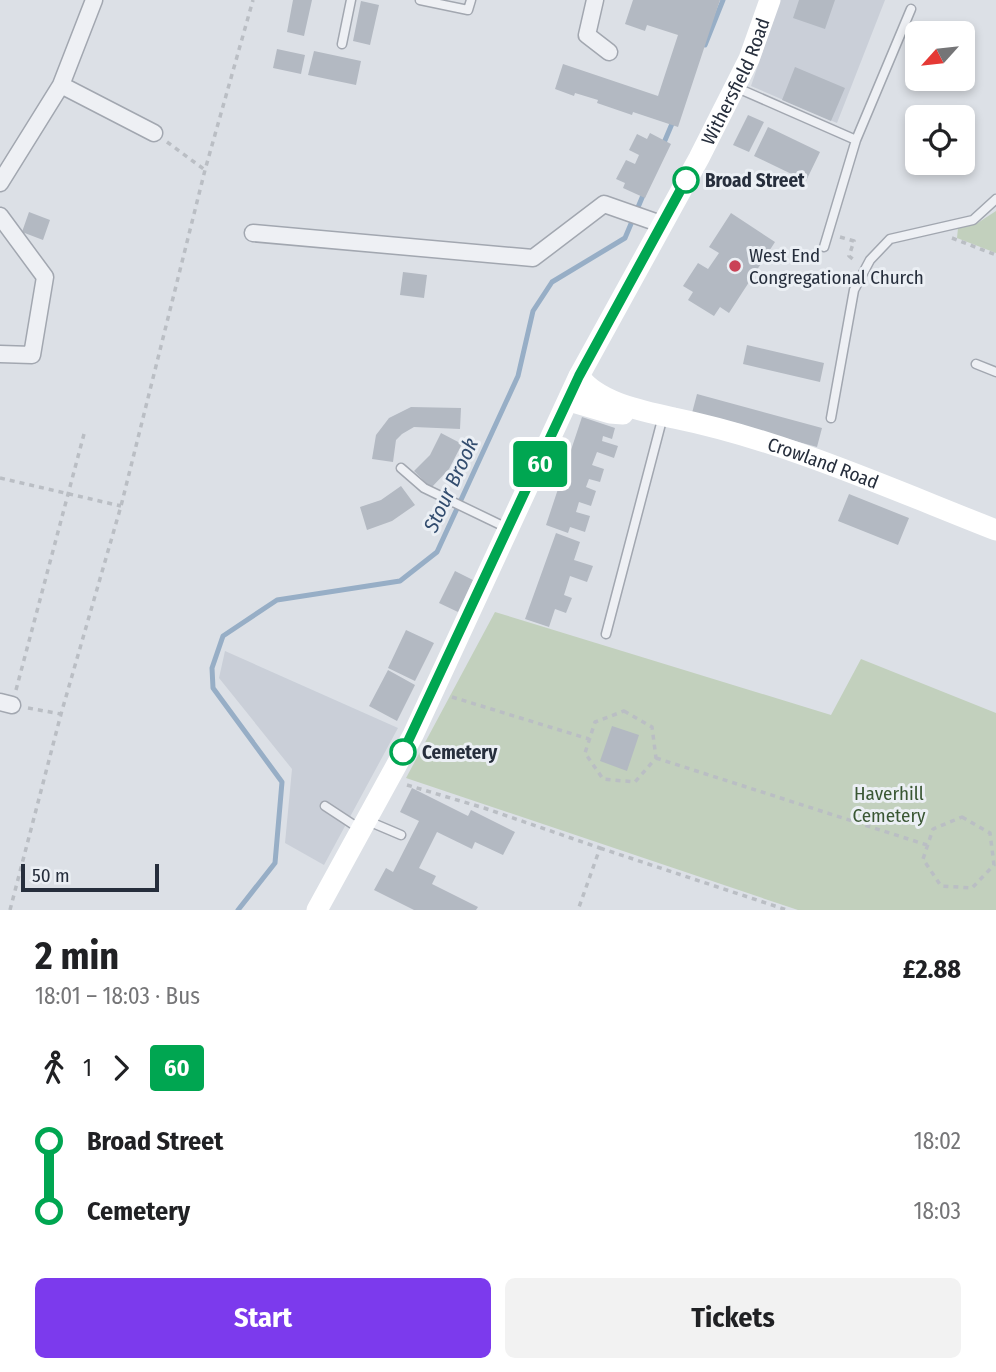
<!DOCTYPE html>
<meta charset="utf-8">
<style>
:root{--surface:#fff;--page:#f2f2f2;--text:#202124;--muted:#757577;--accent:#7c3aed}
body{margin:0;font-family:"Fira Sans Condensed",sans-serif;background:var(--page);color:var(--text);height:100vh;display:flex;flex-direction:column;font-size:26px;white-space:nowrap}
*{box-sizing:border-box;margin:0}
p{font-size:23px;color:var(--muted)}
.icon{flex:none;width:38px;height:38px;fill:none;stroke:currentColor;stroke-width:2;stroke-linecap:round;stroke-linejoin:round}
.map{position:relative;height:910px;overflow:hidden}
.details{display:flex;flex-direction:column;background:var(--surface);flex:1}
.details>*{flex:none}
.badge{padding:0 14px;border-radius:5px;font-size:24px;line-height:46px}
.needle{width:46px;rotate:243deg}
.fabs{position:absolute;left:905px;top:21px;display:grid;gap:14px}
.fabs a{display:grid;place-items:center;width:70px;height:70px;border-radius:10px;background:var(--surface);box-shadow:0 4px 10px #0003;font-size:35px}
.scale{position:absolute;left:21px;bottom:18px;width:138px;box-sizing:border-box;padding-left:7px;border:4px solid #262e3c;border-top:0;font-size:19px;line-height:24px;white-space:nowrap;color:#262e3c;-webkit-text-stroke:5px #ebeff4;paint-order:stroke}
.map>.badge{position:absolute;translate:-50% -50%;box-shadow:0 0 0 4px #fff}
.legs{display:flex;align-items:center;gap:10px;height:77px;padding:0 35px;font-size:23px}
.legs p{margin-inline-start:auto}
.summary{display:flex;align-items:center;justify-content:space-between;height:119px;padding:0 35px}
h1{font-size:38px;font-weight:700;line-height:52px}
.primary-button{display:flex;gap:14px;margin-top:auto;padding:14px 35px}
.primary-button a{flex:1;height:80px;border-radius:10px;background:var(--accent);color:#fff;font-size:28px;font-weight:700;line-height:80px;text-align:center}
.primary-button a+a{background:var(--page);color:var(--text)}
ul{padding:0 35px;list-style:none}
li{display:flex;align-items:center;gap:24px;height:70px;font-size:26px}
li i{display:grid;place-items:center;width:10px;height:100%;margin:0 9px;background:currentColor}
li i::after{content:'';width:18px;height:18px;margin:-9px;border:5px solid;border-radius:50%;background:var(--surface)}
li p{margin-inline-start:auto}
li:first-child i{background:linear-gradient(#0000 50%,currentColor 0)}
li:last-child i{background:linear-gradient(currentColor 50%,#0000 0)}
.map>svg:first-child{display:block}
.built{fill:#cacfd8}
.green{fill:#c2d0bd}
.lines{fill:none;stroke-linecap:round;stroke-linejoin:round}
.stream{stroke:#97aec6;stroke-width:5}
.building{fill:#b3b9c2}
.lane-casing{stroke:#a2a7b0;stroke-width:11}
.street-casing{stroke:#a2a7b0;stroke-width:19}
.path{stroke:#babec4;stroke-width:3.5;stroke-dasharray:5 5;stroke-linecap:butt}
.lane{stroke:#eef0f4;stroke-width:8}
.street{stroke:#eef0f4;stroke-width:16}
.secondary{stroke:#fff;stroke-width:21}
.line-1-casing{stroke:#fff;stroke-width:16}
.line-1{stroke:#00a651;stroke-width:10}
.stop-1-dot{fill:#fff;stroke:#00a651;stroke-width:3.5}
.poi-dot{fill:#ca4256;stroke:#ebeff4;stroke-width:2.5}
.labels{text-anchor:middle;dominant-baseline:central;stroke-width:6;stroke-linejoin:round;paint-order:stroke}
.street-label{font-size:19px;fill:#262e3c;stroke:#ebeff4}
.stop-label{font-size:19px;font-weight:bold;fill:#262e3c;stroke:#ebeff4;text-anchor:start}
.poi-label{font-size:19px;fill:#262e3c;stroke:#ebeff4;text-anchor:start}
.park-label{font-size:19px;fill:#3a5734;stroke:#ebeff4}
.water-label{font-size:21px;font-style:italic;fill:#324c6e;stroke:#ebeff4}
</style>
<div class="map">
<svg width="996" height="910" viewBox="0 0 996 910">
<rect width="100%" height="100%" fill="#dce0e6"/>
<path class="built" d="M780,0H885L837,123L751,86Z
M225,651L398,728L324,865L285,843L292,769L219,678Z"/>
<path class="green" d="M996,211V253L957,238L958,228L976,224Z
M495,612L831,715L861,659L996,713V910H798L406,778Z"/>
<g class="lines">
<path class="stream" d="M705,45L723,0
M663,145L674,119
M238,910L275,863L282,782L213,688L212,668L223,636L277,600L400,581L437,552L518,376L533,311L552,282L625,238L644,193"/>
</g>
<path class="building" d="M293,0H312L304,36L287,32Z
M633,0H720L678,127L633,112L632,115L597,103L598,100L575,93L574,96L555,89L563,64L658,96L678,35L647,25L645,31L625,24Z
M799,0H835L825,29L793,18Z
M361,1L379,5L370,45L353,41Z
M277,49L305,55L301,74L273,68Z
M314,51L361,61L356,85L308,75Z
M795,67L845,88L831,121L782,100Z
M748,115L764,122L749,152L733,145Z
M768,127L820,152L806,181L754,156Z
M650,133L671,144L645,198L623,188L625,183L616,179L626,160L635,164L639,155L629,150L637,134L647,139Z
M29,212L50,220L43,240L22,232Z
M731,213L775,242L729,313L720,307L714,316L688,300L693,292L683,286L698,263L708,269L719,253L709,247Z
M403,272L427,275L424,298L400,295Z
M747,345L824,363L820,382L743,364Z
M697,394L822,428L817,447L692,413Z
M411,407L461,408L460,429L414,427L402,434L396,440L393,462L372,459L376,435L389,418Z
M582,417L615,428L612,439L603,436L602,441L618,446L614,458L597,452L592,465L604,469L600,482L589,479L586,487L596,491L591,506L579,502L576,512L590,516L585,532L570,527L568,533L546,525Z
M441,433L462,444L449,469L431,488L414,471L430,455Z
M401,486L415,505L392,521L367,530L360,507L381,500Z
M849,494L909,518L898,545L838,521Z
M556,533L580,542L574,560L593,566L587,582L570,576L564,595L572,598L566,613L555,609L549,627L525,619Z
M455,571L473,580L458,612L439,603Z
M406,630L434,643L415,681L388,668Z
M388,670L415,685L397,721L369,706Z
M612,726L639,735L627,771L600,761Z
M412,788L468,816L471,810L515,832L503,855L475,842L472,849L437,832L419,868L436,876L432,884L478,907L476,910H414L374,890L386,868L393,872L419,821L400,812Z"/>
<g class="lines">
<g class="lane-casing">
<path id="lane" d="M420,0L468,10L471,0
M342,44L351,0
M735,87L856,140L911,9
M824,247L856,140
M976,364L996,372
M831,418L854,290L870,260L890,239L973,220L996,199
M401,468L424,488L507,528
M606,634L663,416
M325,806L360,829
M368,821L401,835"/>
</g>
<g class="street-casing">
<path id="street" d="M595,0L587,35L609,52
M61,85L154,133
M0,183L61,85L94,0
M0,216L45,277L32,355L0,354
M253,233L533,258L604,204L661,224
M0,702L12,705"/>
</g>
<path class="path" d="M167,142L205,170
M840,237L854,241L849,256L855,261
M952,238L996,255
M0,478L121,506
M16,690L84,434
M452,697L589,739
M28,708L61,714
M624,711L652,727L656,758L635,782L603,779L585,753L595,722Z
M656,758L927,845
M407,785L484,808L600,848L578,910
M962,817L990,833L994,865L972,888L941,886L923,859L933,829Z
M600,848L787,910
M10,910L61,714L121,506L205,170L253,0"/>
<use href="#lane" class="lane"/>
<use href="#street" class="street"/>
<g class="secondary">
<path id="s1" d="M579,376C598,403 644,411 674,418C786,441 891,489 996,530"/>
<path d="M569,401L610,413L623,414"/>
<path id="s2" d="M317,910L413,735L579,376L699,158L749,59L770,0"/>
</g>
</g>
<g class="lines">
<g class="line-1-casing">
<path id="line-1" d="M403,752L579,376L686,180"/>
</g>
<use href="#line-1" class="line-1"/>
</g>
<g class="stop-1-dot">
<circle cx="686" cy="180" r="12"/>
<circle cx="403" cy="752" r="12"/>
</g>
<circle class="poi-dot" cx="735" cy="266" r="7"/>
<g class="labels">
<g class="street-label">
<text stroke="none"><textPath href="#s2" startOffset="929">Withersfield Road</textPath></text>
<text stroke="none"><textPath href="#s1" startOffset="262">Crowland Road</textPath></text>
</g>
<g class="stop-label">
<text x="705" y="180">Broad Street</text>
<text x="422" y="752">Cemetery</text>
</g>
<g class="poi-label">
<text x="749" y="255">West End<tspan x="749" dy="22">Congregational Church</tspan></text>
</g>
<g class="park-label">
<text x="889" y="793">Haverhill<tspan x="889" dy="22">Cemetery</tspan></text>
</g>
<g class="water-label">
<text transform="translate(451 485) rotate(-65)">Stour Brook</text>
</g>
</g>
</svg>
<div class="fabs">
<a><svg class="needle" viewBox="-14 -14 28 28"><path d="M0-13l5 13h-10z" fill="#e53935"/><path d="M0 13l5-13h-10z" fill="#757577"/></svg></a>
<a><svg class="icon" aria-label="locate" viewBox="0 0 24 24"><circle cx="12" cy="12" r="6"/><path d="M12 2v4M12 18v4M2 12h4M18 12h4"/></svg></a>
</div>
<div class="scale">50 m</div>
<b class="badge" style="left:540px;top:464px;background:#00a651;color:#fff">60</b>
</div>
<section class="details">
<div class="summary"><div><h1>2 min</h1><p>18:01 – 18:03 · Bus</p></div><b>£2.88</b></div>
<div class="legs"><svg class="icon" aria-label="walk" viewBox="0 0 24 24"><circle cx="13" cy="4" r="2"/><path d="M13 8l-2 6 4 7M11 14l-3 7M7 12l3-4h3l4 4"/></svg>1<svg class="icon" aria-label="forward" viewBox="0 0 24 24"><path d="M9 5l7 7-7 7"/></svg><b class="badge" style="background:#00a651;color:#fff">60</b></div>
<ul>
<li><i style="color:#00a651"></i><b>Broad Street</b><p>18:02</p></li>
<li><i style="color:#00a651"></i><b>Cemetery</b><p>18:03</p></li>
</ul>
<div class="primary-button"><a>Start</a><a>Tickets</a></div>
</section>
